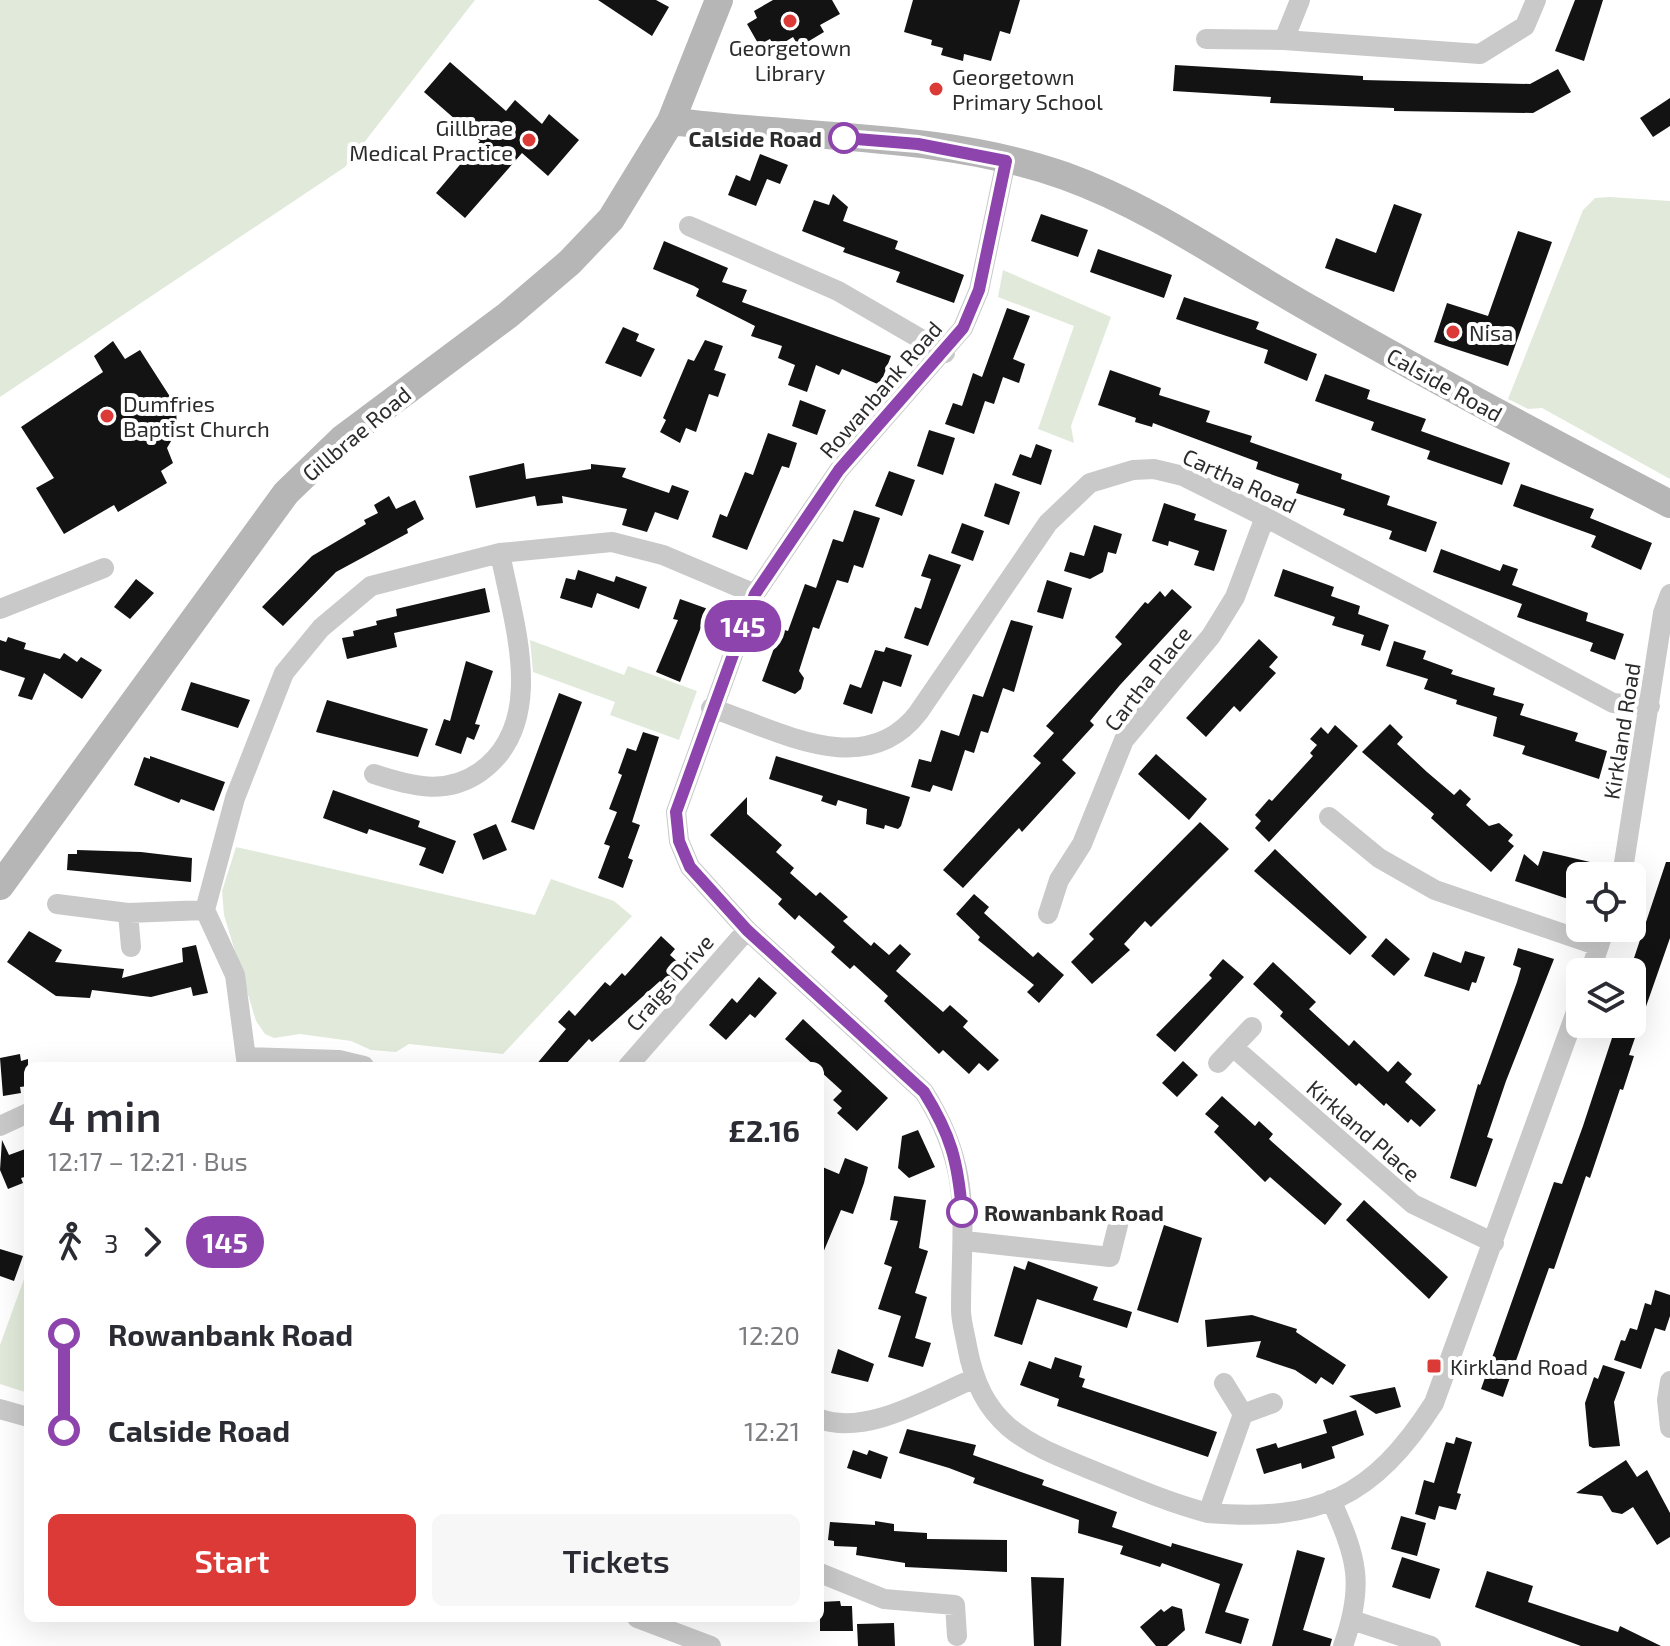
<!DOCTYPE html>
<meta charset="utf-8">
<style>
:root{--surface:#fff;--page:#f7f7f7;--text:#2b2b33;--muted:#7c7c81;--accent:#dc3a36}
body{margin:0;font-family:"Exo 2",sans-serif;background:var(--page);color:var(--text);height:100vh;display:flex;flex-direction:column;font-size:30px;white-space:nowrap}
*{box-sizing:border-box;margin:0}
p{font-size:26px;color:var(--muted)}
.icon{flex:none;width:44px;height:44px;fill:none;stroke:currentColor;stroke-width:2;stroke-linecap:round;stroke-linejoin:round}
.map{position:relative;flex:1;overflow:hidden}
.drawer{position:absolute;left:24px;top:1062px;width:800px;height:560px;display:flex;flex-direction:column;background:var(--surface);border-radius:12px;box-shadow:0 8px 32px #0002}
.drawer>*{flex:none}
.badge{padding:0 16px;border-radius:26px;font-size:28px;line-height:52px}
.tools{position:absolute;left:1566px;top:862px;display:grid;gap:16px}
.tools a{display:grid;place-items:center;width:80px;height:80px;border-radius:12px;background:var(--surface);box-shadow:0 8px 32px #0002;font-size:40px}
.map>.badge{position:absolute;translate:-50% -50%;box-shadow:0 0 0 4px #fff}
.legs{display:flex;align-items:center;gap:12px;height:88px;padding:0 24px;font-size:26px}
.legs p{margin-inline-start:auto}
.head{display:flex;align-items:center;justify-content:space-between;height:136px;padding:0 24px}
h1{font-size:44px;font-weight:600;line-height:60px}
.button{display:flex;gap:16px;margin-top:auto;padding:16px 24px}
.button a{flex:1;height:92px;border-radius:12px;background:var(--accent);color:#fff;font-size:32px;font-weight:600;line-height:92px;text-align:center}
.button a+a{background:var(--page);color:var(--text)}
ul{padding:0 24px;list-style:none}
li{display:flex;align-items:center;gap:28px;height:96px;font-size:30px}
li i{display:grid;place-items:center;width:12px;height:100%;margin:0 10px;background:currentColor}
li i::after{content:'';width:20px;height:20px;margin:-10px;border:6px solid;border-radius:50%;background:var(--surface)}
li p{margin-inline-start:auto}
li:first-child i{background:linear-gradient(#0000 50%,currentColor 0)}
li:last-child i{background:linear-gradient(currentColor 50%,#0000 0)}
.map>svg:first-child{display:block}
.green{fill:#e1eada}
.building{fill:#131313}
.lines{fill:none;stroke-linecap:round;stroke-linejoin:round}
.street{stroke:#c9c9c9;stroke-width:20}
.secondary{stroke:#b6b6b6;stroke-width:28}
.line-1-casing{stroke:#fff;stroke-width:18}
.line-1{stroke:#8e44ad;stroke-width:12}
.poi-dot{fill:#dc3a36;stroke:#fff;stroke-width:3}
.stop-1-dot{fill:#fff;stroke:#8e44ad;stroke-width:4}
.labels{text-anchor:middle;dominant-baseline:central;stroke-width:8;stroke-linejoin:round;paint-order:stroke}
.poi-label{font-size:22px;fill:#2c2c2c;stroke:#fff;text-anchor:start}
.stop-label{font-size:22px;font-weight:bold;fill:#2c2c2c;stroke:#fff;text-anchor:end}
.street-label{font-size:22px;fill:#2c2c2c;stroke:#fff}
</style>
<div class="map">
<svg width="1670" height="1646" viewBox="0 0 1670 1646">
<rect width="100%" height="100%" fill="#fff"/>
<path class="green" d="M0,0H475L345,167L0,397Z
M1610,197L1670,201V479L1542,408L1528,409L1508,399L1583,210L1595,198Z
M1003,270L1111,317L1071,426L1074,443L1038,429L1074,326L998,297Z
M530,640L624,675L628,666L697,691L679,740L610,715L615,702L533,672Z
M236,847L535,915L551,879L614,901L632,916L503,1054L409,1044L396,1052L371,1050L351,1041L300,1034L274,1038L265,1034L256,1021L224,915L222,891Z
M28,1268V1393L0,1384V1345Z"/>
<path class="building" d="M598,0H656L669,7L652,36Z
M773,0H832L840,14L820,25L824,32L799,47L793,37L775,48L770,39L759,45L747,24L757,18L754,11Z
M913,0H1020L1010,34L1000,31L991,61L964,54L963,61L941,55L943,48L931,45L932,40L904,32Z
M1575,0H1603L1584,61L1555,51Z
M450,62L506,111L515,100L542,124L549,114L579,140L548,176L522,153L465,218L436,193L480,141L424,92Z
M1175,65L1363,76V80L1530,84L1558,69L1571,92L1533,113L1394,111V108L1270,103L1271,97L1173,91Z
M1670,98V126L1653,137L1640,118Z
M760,154L788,165L780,184L767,179L756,206L728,195L736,175L750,181Z
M833,194L848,207L843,221L898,241L895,249L964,275L954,303L896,282L900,272L843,252L845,248L802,231L814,200L829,205Z
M1394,204L1422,214L1394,292L1325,268L1336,238L1376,253Z
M1041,214L1088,230L1078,257L1031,241Z
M1518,231L1552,242L1508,366L1434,342L1447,303L1488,316Z
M664,241L728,268L722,282L747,290L742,302L891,356L880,385L842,369L839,375L816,365L807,392L788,385L795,365L778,358L782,346L751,336L755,326L696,296L699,289L694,286L653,269Z
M1098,249L1172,275L1164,298L1090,272Z
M1184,297L1259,322L1256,329L1317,354L1307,381L1264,363L1268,350L1176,319Z
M1007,308L1030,316L1013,359L1025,364L1019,383L1003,377L994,404L985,401L974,434L945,424L953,403L962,406L973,373L982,377Z
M623,327L639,334L636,341L655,349L641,377L605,363Z
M705,340L723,346L714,370L726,374L718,397L709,394L696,432L686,428L680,443L660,432L666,420L663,418L688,359L694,361Z
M113,341L125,359L140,350L176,406L177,431L167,448L173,463L161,471L167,483L118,512L114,505L64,534L36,488L54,478L21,427L103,372L94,356Z
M1110,370L1161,388L1159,395L1210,411L1206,422L1252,436L1250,442L1342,474L1341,479L1390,496L1387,505L1437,522L1426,552L1389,539L1392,531L1343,515L1345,509L1296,493L1299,484L1256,469L1258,462L1153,423L1152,427L1135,422L1136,418L1098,405Z
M1325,374L1370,390L1367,399L1426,419L1421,431L1510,463L1502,485L1427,459L1430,451L1371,430L1374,422L1315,401Z
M800,400L826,410L817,435L792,426Z
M929,430L955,438L943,475L917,466Z
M768,433L797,443L789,468L782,466L747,550L712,537L720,514L727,517L745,472L753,475Z
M1036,444L1052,450L1041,485L1012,475L1020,454L1031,458Z
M524,463L526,479L591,469V464L626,468L622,477L669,493L672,485L689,491L678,520L655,512L647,532L622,525L627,509L562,496L563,503L537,506L535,496L476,508L469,476Z
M889,471L915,480L902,516L875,506Z
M995,483L1020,492L1009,525L984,516Z
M1521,484L1594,509L1590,518L1652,543L1641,570L1591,547L1596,536L1513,506Z
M389,496L396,509L415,500L424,519L407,529L408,533L336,572L283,626L262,607L312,556L366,524L364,520L378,513L374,505Z
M1164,503L1196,514L1194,520L1227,530L1214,571L1194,565L1199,551L1169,541L1168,546L1152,541Z
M854,510L880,518L863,568L854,565L848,583L837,580L819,629L813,627L799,671L804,678L801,689L795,694L762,681L781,629L788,631L805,584L816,588L833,539L843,542Z
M962,523L984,531L973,561L951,553Z
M1094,525L1122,534L1116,554L1108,552L1103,572L1090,579L1064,571L1070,552L1084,556Z
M1441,549L1500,571L1503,564L1518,569L1512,585L1588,613L1586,621L1624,634L1615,660L1590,651L1593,643L1517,617L1522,604L1433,572Z
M929,554L961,565L928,646L904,638L915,607L921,609L931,579L921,576Z
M1283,569L1334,587L1331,596L1360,606L1358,614L1389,625L1380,651L1361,645L1364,635L1332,625L1335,617L1274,596Z
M578,570L614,582L616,576L647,587L639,609L597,593L592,608L560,598L566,578L575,580Z
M136,579L154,593L130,619L114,607Z
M1047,580L1072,588L1063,619L1037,612Z
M485,588L490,612L394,633L397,647L347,659L342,638L354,636L353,631L377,625L376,621L397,616L396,609Z
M1172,589L1192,607L1120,685L1090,721L1094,725L1062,760L1076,773L1022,832L1019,828L963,888L943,870L1041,763L1033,756L1054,733L1046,726L1122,644L1115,637L1145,602L1148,604L1160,591L1165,597Z
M680,599L708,609L680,682L656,672L678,620L673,619Z
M1011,620L1033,626L1014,692L1003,688L988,733L981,731L974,753L965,750L952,791L933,785L930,792L911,787L919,759L931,762L941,730L959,736L973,694L983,697Z
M8,637L26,643L24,649L60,659L64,653L77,662L81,657L102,670L82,699L44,673L32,700L18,696L25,678L0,670V640L6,642Z
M1259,639L1278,657L1269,667L1276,673L1240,712L1234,706L1206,737L1186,718Z
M1394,641L1426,651L1423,659L1453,670L1451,674L1495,688L1493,695L1524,704L1520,715L1578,733L1575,741L1607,751L1599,779L1522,754L1525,746L1493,736L1497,717L1456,704L1457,700L1424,689L1428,679L1386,666Z
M886,647L912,655L901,687L883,681L872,714L843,704L850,684L861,688L875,650L884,652Z
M466,661L493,671L475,724L480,725L474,740L467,737L461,754L435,745L444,719L450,721Z
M191,682L250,700L238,728L181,710Z
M559,693L582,702L534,830L511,822Z
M327,700L428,729L418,757L316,732Z
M1390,724L1403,737L1397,744L1427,772L1454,795L1460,789L1471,799L1466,805L1489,826L1499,823L1513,835L1508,841L1514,846L1491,872L1431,818L1434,814L1362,752Z
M1335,725L1358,746L1269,842L1255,828L1261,821L1255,815L1269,799L1272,801L1313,756L1310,753L1317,745L1310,739L1321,727L1328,734Z
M643,732L659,737L632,822L640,825L628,858L633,860L623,888L598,878L610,846L604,844L617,812L609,809L622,775L618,773L627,748L636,751Z
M1156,754L1207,799L1189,820L1138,774Z
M150,756L225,782L214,811L181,799L179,803L134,785L144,757L150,759Z
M776,756L910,797L901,826L898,829L885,825L884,829L866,824L867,809L838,800L836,806L821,801L823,796L769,779Z
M333,790L420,821L418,827L456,841L443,874L419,865L426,848L369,829L367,834L323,818Z
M747,797V814L782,845L776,852L794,868L790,873L816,896L820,892L848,917L843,921L871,946L874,942L889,955L900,944L911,954L896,971L943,1012L950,1005L968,1021L963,1027L999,1060L988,1071L979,1063L969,1074L943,1050L939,1054L884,1001L888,996L854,965L850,969L831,952L835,947L799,915L795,920L778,904L782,899L710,835Z
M1200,822L1229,849L1151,927L1145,921L1124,944L1130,950L1092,984L1071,962L1094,939L1089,934Z
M496,824L507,850L483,860L473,834Z
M1275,849L1367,937L1350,955L1254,871Z
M77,850L141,852L192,858L191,882L67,870L68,854H77Z
M1543,851L1590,862L1585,876H1580L1577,902L1515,881L1524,854L1538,866Z
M1666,862H1670V938L1629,1055L1634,1056L1623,1090L1620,1089L1590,1178L1586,1176L1554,1269L1549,1268L1503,1397L1481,1389L1554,1182L1562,1184L1583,1126L1612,1038L1584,1028L1585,1024H1632V964Z
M974,894L989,907L984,913L1033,957L1038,952L1064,975L1039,1003L1027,992L1034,985L978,940L980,937L956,914Z
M29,931L62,950L55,962L124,969L122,978L183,962L182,948L196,945L208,993L193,996L191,987L151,997L92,990L90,998L56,996L7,962Z
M661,936L675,949L670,955L689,972L672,991L660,981L592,1042L589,1039L564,1066H535L566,1029L558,1022L569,1010L575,1016L605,982L610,986L622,973L625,976Z
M1386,938L1410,959L1394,976L1371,956Z
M1518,948L1554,959L1506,1081L1487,1137L1493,1139L1476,1187L1450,1178L1478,1084L1480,1085L1517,982L1521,968L1513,965Z
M1465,951L1485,957L1476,983L1472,982L1469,991L1424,976L1433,952L1461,963Z
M1223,959L1244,977L1175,1052L1156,1035L1212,978L1209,975Z
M1273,962L1316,1002L1309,1009L1349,1046L1354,1040L1388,1072L1398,1061L1412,1074L1405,1082L1436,1110L1420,1127L1411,1119L1408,1123L1386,1103L1384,1106L1359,1083L1356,1086L1280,1016L1283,1012L1253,984Z
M759,977L777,993L755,1018L750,1014L726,1040L709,1025L732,998L737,1003Z
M803,1019L888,1098L857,1131L837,1113L842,1108L833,1100L842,1091L820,1071V1066H815L785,1039Z
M20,1054L21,1061L28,1059V1086L20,1087L21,1093L3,1096L0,1058Z
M1183,1061L1198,1075L1177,1097L1162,1083Z
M1222,1096L1255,1126L1259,1121L1273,1134L1269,1139L1342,1204L1325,1225L1270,1177L1265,1182L1214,1132L1219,1126L1205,1114Z
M918,1130L935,1167L909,1178L898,1168L902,1136Z
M2,1140L9,1155L28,1148V1176L21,1178L23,1183L8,1189L0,1170Z
M845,1158L868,1167L864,1183L853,1214L841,1210L820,1260V1166L839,1174Z
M894,1196L926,1200L919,1248L928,1251L915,1293L927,1297L915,1338L931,1343L923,1367L888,1357L901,1316L878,1309L892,1267L884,1264L898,1221L890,1220Z
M1364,1200L1448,1277L1429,1299L1346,1220Z
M1164,1225L1202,1238L1178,1323L1137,1310Z
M0,1249L23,1256L14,1281L0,1276Z
M1028,1261L1098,1287L1093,1300L1132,1312L1127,1328L1037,1299L1022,1345L994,1336L1014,1266L1025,1270Z
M1655,1290L1670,1295V1316L1665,1331L1655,1328L1641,1369L1614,1360L1621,1340L1625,1341L1630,1328L1637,1330L1645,1303L1651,1305Z
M1252,1315L1297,1329L1296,1332L1346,1365L1333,1385L1321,1377L1316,1384L1295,1370L1256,1357L1261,1341L1207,1347L1205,1320Z
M838,1349L874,1364L868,1382L831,1373Z
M1055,1357L1082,1366L1079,1377L1085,1379L1082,1387L1217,1432L1208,1457L1057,1406L1059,1399L1020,1385L1029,1361L1051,1369Z
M1603,1365L1625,1372L1614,1402L1620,1446L1593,1448L1589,1446L1585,1403L1594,1377L1598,1379Z
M1395,1387L1401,1407L1376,1414L1349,1396Z
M1356,1410L1364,1435L1331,1447V1444L1335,1458L1302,1469L1301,1463L1264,1474L1256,1449L1276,1443L1278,1448L1327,1433L1323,1420Z
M907,1429L976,1445L973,1455L1044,1480L1042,1485L1117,1512L1112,1527L1171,1547L1172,1543L1243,1564L1225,1612L1249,1619L1241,1644L1205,1633L1220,1584L1162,1563L1160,1567L1120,1554L1123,1546L1078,1533L1079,1520L973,1483L975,1478L949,1468L899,1453Z
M1456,1437L1472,1442L1457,1493L1461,1494L1456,1510L1439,1506L1435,1520L1415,1514L1424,1480L1434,1483L1446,1442L1454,1444Z
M853,1450L867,1455L869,1450L888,1457L881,1479L847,1468Z
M1626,1460L1637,1477L1647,1470L1670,1513V1537L1657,1545L1633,1507L1622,1514L1612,1512L1602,1496L1576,1493Z
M1401,1516L1426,1523L1417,1556L1391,1549Z
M875,1521L894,1524V1531L927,1533V1539L1007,1540V1572L905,1567V1563L856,1555L857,1547L834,1546V1541L828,1540L830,1522L875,1525Z
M1297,1550L1325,1558L1303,1630L1332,1639L1330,1646H1272Z
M1402,1557L1440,1569L1430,1599L1392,1587Z
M1487,1571L1533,1586L1528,1602L1618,1632L1620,1626L1661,1646H1581L1475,1607Z
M1031,1577L1064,1578L1061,1646H1034Z
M840,1601L841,1606H852L853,1631H820V1602Z
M1172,1606L1182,1609L1185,1630L1167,1646H1156L1140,1627L1161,1609L1164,1612Z
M894,1623L895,1646H858L857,1624Z"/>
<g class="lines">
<path class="street" d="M1206,39L1284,40L1480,54L1525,26L1536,0
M1284,40L1300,0
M1006,161L979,290L963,328L839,470L755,594L676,812L679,841L690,867L747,930L924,1092C974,1171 961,1222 961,1310C961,1321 965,1334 967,1346C982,1429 1028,1444 1099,1473C1135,1488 1170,1503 1208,1513L1243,1414L1224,1383
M689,226L838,291L945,353
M0,609L104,568
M711,708C778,730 865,782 918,713L1048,523L1090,483L1133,470L1154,469L1183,476L1265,517L1613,703L1650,706
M374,774C410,786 446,796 480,772C549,723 513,622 500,553
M1329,817L1379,858L1435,890L1599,946
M1622,876L1663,613L1670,594
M57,904L128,913L205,910
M128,913L131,947
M1048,914L1059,880L1082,844L1124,740L1211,636L1235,597L1265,517
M1590,972L1605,928
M1233,1047L1252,1027
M247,1057L339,1060L364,1066
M1218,1063L1233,1047L1413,1204L1494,1243
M247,1066L235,975L205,910L235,798L284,673L321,628L371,586L500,553L612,542L663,555L755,594
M628,1066L747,930
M0,1126L28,1113
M965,1241L1110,1257L1119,1221
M1670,1381L1667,1400L1670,1428
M0,1409L28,1417
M1243,1414L1273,1403
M820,1419C867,1436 930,1397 973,1379
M1331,1500C1357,1558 1365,1584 1343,1646
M1208,1513C1319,1522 1373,1498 1434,1403L1580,1001
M820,1573L884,1599L955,1605L957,1636
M637,1618L711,1646
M1352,1620L1431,1646"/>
<path class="secondary" d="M671,121C801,139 941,132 1065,176C1154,208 1232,265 1314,311C1431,378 1551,442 1670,504
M0,886L286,493L342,439L508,315L570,262L611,219L671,121L719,0"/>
</g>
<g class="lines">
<g class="line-1-casing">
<path id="line-1" d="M844,138L918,144L1006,161L979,290L963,328L839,470L755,594L676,812L679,841L690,867L747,930L924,1092C951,1135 958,1162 962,1212"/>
</g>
<use href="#line-1" class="line-1"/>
</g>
<g class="poi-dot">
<circle cx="790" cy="21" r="8"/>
<circle cx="936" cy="89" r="8"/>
<circle cx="529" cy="140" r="8"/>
<circle cx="1453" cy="332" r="8"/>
<circle cx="107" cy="416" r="8"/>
<rect x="1426" y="1358" width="16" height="16" rx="4"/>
</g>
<g class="stop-1-dot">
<circle cx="844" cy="138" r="14"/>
<circle cx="962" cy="1212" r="14"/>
</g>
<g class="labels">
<g class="poi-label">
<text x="790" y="47" text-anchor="middle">Georgetown<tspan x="790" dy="25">Library</tspan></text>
<text x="952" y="76">Georgetown<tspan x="952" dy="25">Primary School</tspan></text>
<text x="513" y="127" text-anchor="end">Gillbrae<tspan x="513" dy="25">Medical Practice</tspan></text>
<text x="1469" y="332">Nisa</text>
<text x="123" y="403">Dumfries<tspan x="123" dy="25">Baptist Church</tspan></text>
<text x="1450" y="1366">Kirkland Road</text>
</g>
<g class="stop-label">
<text x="822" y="138">Calside Road</text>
<text x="984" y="1212" text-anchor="start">Rowanbank Road</text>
</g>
<g class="street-label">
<text transform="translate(1445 384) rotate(29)">Calside Road</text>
<text transform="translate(880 389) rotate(-49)">Rowanbank Road</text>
<text transform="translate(356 433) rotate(-40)">Gillbrae Road</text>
<text transform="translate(1240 480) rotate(25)">Cartha Road</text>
<text transform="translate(1147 678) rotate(-52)">Cartha Place</text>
<text transform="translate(1621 731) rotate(-81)">Kirkland Road</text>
<text transform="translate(669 982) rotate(-49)">Craigs Drive</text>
<text transform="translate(1364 1130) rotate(41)">Kirkland Place</text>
</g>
</g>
</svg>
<div class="tools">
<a><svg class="icon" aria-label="locate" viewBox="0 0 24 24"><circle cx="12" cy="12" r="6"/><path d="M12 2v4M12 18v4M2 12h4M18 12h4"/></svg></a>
<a><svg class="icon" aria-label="layers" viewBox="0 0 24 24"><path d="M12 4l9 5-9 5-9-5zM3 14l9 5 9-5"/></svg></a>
</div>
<b class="badge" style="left:743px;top:626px;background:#8e44ad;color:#fff">145</b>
<section class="drawer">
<div class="head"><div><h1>4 min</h1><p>12:17 – 12:21 · Bus</p></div><b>£2.16</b></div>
<div class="legs"><svg class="icon" aria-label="walk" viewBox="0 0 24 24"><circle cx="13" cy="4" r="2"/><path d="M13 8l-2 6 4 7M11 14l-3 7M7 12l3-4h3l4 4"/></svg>3<svg class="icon" aria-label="forward" viewBox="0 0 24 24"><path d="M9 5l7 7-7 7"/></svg><b class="badge" style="background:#8e44ad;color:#fff">145</b></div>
<ul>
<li><i style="color:#8e44ad"></i><b>Rowanbank Road</b><p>12:20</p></li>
<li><i style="color:#8e44ad"></i><b>Calside Road</b><p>12:21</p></li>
</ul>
<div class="button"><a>Start</a><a>Tickets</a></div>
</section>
</div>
